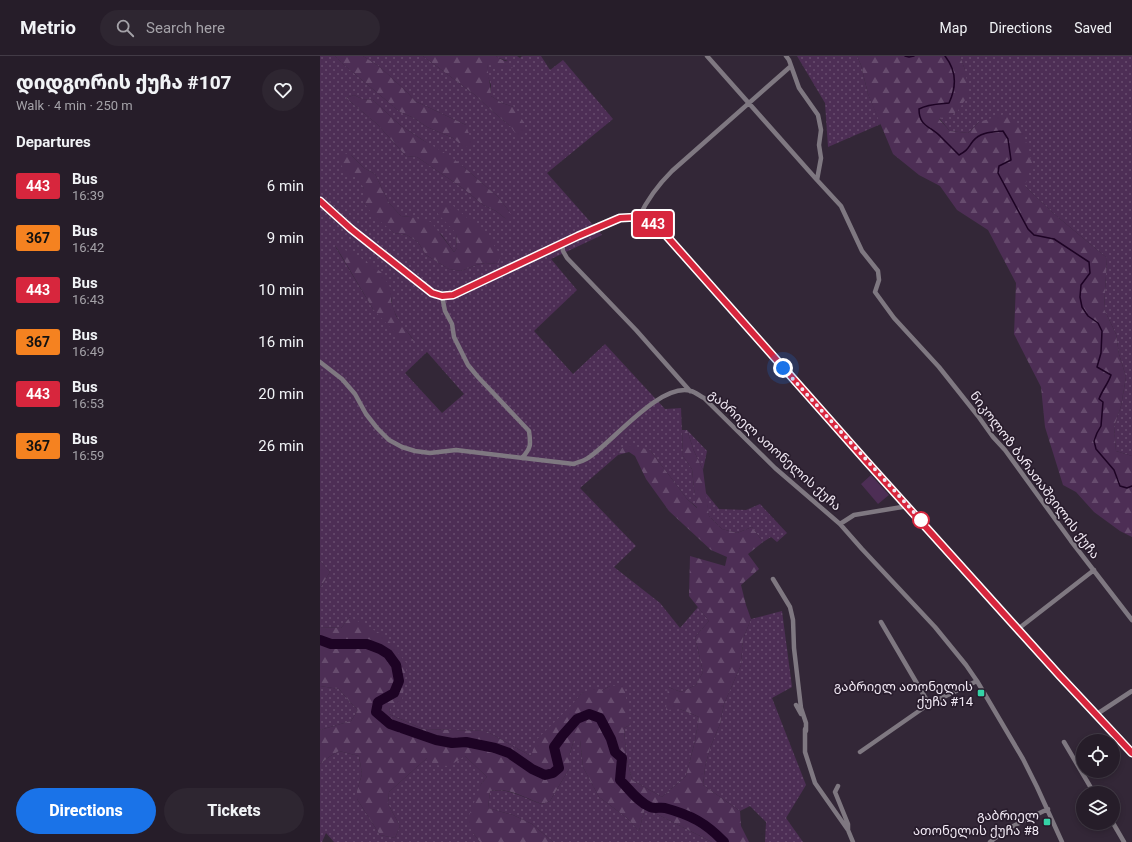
<!DOCTYPE html>
<meta charset="utf-8">
<style>
:root{--surface:#261d29;--page:#2e2631;--text:#f1f3f6;--muted:#a4a2a8;--line:#423b46;--accent:#1a73e8}
body{margin:0;font-family:Roboto,"Noto Sans Georgian",sans-serif;background:var(--page);color:var(--text);height:100vh;display:flex;flex-direction:column;font-size:15px;white-space:nowrap}
*{box-sizing:border-box;margin:0}
p{font-size:13px;color:var(--muted)}
.icon{flex:none;width:22px;height:22px;fill:none;stroke:currentColor;stroke-width:2;stroke-linecap:round;stroke-linejoin:round}
.map{position:relative;flex:1;overflow:hidden}
.drawer{display:flex;flex-direction:column;background:var(--surface);width:320px}
.drawer>*{flex:none}
.badge{padding:0 8px;border-radius:3px;font-size:14px;line-height:26px}
.fabs{position:absolute;left:756px;top:678px;display:grid;gap:8px}
.fabs a{display:grid;place-items:center;width:44px;height:44px;border-radius:50%;background:var(--surface);box-shadow:0 2px 6px #0003,0 0 0 1px var(--line);font-size:20px}
.you{position:absolute;width:20px;height:20px;margin:-10px;border:3px solid #fff;border-radius:50%;background:#1a73e8;box-shadow:0 0 0 6px #1a73e833}
.map>.badge{position:absolute;translate:-50% -50%;box-shadow:0 0 0 2px #fff}
h2{padding:0 16px;font-size:15px;line-height:36px}
.round{display:grid;place-items:center;flex:none;width:42px;height:42px;border-radius:21px;background:var(--page)}
.headline{display:flex;align-items:center;justify-content:space-between;height:68px;padding:0 16px}
h1{font-size:19px;font-weight:800;line-height:30px}
.cta{display:flex;gap:8px;margin-top:auto;padding:8px 16px}
.cta a{flex:1;height:46px;border-radius:24px;background:var(--accent);color:#fff;font-size:16px;font-weight:800;line-height:46px;text-align:center}
.cta a+a{background:var(--page);color:var(--text)}
ul{padding:0;list-style:none}
li{display:flex;align-items:center;gap:12px;height:52px;padding:0 16px}
li div{flex:1}
li b{display:block;font-size:15px}
li em{font-style:normal}
li .badge{min-width:44px;font-weight:700;text-align:center}
header{display:flex;align-items:center;gap:24px;box-sizing:border-box;height:56px;padding:0 20px;background:var(--surface);border-bottom:1px solid var(--line)}
header strong{font-size:19px}
nav{display:flex;gap:22px;margin-inline-start:auto;font-size:14px}
.search{width:280px;height:36px;background:var(--page);display:flex;align-items:center;gap:10px;box-sizing:border-box;padding:0 14px;border-radius:22px;color:var(--muted);font-size:15px}
main{display:flex;flex:1;min-height:0}
.map>svg:first-child{display:block}
.green{fill:url(#green-dots);fill-rule:evenodd}
.forest{fill:url(#forest-firs)}
.pitch{fill:#4d2e55}
.lines{fill:none;stroke-linecap:round;stroke-linejoin:round}
.stream{stroke:#1d0324;stroke-width:1.5}
.river{stroke:#1d0324;stroke-width:10}
.minor{stroke:#7f7881;stroke-width:4.5}
.tertiary{stroke:#7f7881;stroke-width:6}
.line-casing{stroke:#fff;stroke-width:9}
.line{stroke:#d7263d;stroke-width:6}
.walk{stroke:#f1e9f4;stroke-width:4;stroke-dasharray:0 7.2}
.stop-dot{fill:#fff;stroke:#d7263d;stroke-width:2}
.poi-dot{fill:#35d4a7;stroke:#291d2d;stroke-width:1.5}
.labels{text-anchor:middle;dominant-baseline:central;stroke-width:3.5;stroke-linejoin:round;paint-order:stroke}
.street-label{font-size:13px;fill:#f1e9f4;stroke:#291d2d}
.poi-label{font-size:13px;fill:#f1e9f4;stroke:#291d2d;text-anchor:end}
</style>
<header>
<strong>Metrio</strong>
<div class="search"><svg class="icon" aria-label="search" viewBox="0 0 24 24"><circle cx="10" cy="10" r="6"/><path d="M15 15l6 6"/></svg>Search here</div>
<nav><a>Map</a><a>Directions</a><a>Saved</a></nav>
</header>
<main>
<section class="drawer">
<div class="headline"><div><h1>დიდგორის ქუჩა #107</h1><p>Walk · 4 min · 250 m</p></div><a class="round"><svg class="icon" aria-label="heart" viewBox="0 0 24 24"><path d="M12 20l-8-8c-3-5 5-10 8-4 3-6 11-1 8 4z"/></svg></a></div>
<h2>Departures</h2>
<ul>
<li><span class="badge" style="background:#d7263d;color:#fff">443</span><div><b>Bus</b><p>16:39</p></div><em>6 min</em></li>
<li><span class="badge" style="background:#f58220;color:#111">367</span><div><b>Bus</b><p>16:42</p></div><em>9 min</em></li>
<li><span class="badge" style="background:#d7263d;color:#fff">443</span><div><b>Bus</b><p>16:43</p></div><em>10 min</em></li>
<li><span class="badge" style="background:#f58220;color:#111">367</span><div><b>Bus</b><p>16:49</p></div><em>16 min</em></li>
<li><span class="badge" style="background:#d7263d;color:#fff">443</span><div><b>Bus</b><p>16:53</p></div><em>20 min</em></li>
<li><span class="badge" style="background:#f58220;color:#111">367</span><div><b>Bus</b><p>16:59</p></div><em>26 min</em></li>
</ul>
<div class="cta"><a>Directions</a><a>Tickets</a></div>
</section>
<div class="map">
<svg width="812" height="786" viewBox="0 0 812 786">
<defs>
<pattern id="green-dots" width="8" height="8" patternUnits="userSpaceOnUse"><rect width="8" height="8" fill="#4d2e55"/><path d="M2 2h.1M6 6h.1" fill="none" stroke="#674c6e" stroke-width="1.8" stroke-linecap="round"/></pattern>
<pattern id="forest-firs" width="22" height="20" patternUnits="userSpaceOnUse"><rect width="22" height="20" fill="#4d2e55"/><path d="M5 1l3.5 6h-7zM16 11l3.5 6h-7z" fill="#674c6e"/></pattern>
</defs>
<rect width="100%" height="100%" fill="#332737"/>
<path class="green" d="M0,0H15L23,8L80,56L94,62L107,71L133,82L145,91L146,69L95,45L86,35L60,11L43,0H103L155,39L171,54L190,70L194,51L182,47L171,40V29L167,18L168,8L188,5L179,2L176,0H197L200,2L202,0H221L230,14L243,4L293,63L227,117L282,179L231,203L257,234L214,275L253,318L285,288L345,353L361,352L363,400L372,413L374,433L378,452L367,443L330,394L302,392L298,399L260,432L316,490L294,511L340,547L360,572L378,551L389,565L375,581L383,616L376,629L361,636L348,631L360,653L379,661L375,685L366,720L342,741L312,724L306,699L304,672L310,669L290,630L283,634L262,637L211,700L166,675L103,673L69,658L70,651L30,561L21,572L0,571V532L10,516L0,505ZM34,39L42,43L53,44L80,69L145,112L178,141L189,155L186,163L176,155L163,149L144,133L97,101L86,100L57,68L26,42ZM31,99L44,112L55,118L69,147L81,160L91,161L121,178L134,196L137,192L136,178L178,208L165,207L156,209L141,215L129,213L106,199L98,186L87,179L74,177L44,147V133ZM15,190L71,233C70,257 80,266 94,284L53,253ZM107,296L144,338L122,357L85,317Z
M477,0H537L541,9L548,38L561,68L508,91L505,47Z
M640,0H812V400L796,395L794,371L801,350L806,321L799,298L796,278L784,253L787,202L733,157L705,130L659,66L648,77L630,75L619,62L637,56L645,14Z
M367,374L387,395L383,414L374,395Z
M385,436L399,453L426,454L440,448L467,477L457,486L451,481L443,486L432,471L417,477L402,473L389,460Z
M462,555L472,631L452,642L486,729L466,762L483,786H445L446,766L430,750L420,755L383,729L385,711L390,692L400,668L404,648L421,609L423,583L431,563Z
M0,630L19,633L29,645L38,654L31,665L0,674Z
M254,684H260L263,711L279,741L307,762L319,775L325,752L392,786H233L212,768L193,759L168,752L170,735C189,731 205,743 222,748L230,745L249,713V700Z
M19,695L39,700L42,718L37,735V743L60,779L75,782L80,770L68,748L69,736L107,702L145,700L167,721L161,728L153,777L160,786H14L6,777L2,786H0V708L9,701Z"/>
<path class="forest" d="M15,0H43L60,11L86,35L95,45L146,69L152,87L145,92L133,82L107,71L94,62L80,56L23,8Z
M103,0H176C183,6 187,3 193,12L179,13L168,8C167,21 171,27 171,40L182,47L194,51L205,68V78L199,82L190,70L171,54L155,39Z
M537,0H640L645,14L649,38L637,56L619,63L630,75L648,77L659,66L685,58L703,75L712,107L705,130L733,157L787,202L784,253L796,278L799,298L806,321L801,350L794,371L796,395L812,400V481L800,475L774,456L756,436L743,429L725,371L721,331L694,278L696,227L668,174L637,154L620,130L599,119L573,98L548,38L541,9Z
M34,39L42,43L53,44L80,69L101,83L130,100L145,112L178,141L189,155L195,166L186,163L176,155L163,149L144,133L97,101L86,100L57,68L26,42Z
M20,96L31,99L44,112L55,118L69,147L81,160L91,161L111,166L134,196L137,192L136,177L118,158L119,148H131L168,180L181,200L178,208L165,207L156,209L141,215L129,213L106,199L98,186L87,179L74,177L54,160L44,147V133L39,122L27,119L20,107Z
M15,189L41,202L61,216L71,233V245L76,260L94,285L81,283L53,253Z
M362,374H367L374,395L383,414L389,460L402,473L417,477L432,471L443,486L428,498L439,513L421,529L426,549L431,563L423,583L421,609L404,648L400,668L390,692L385,711L383,729L420,755L421,770L429,786H392L325,752L319,775L307,762L279,741L263,711L260,684H254L249,700V713L230,745L222,748C206,743 188,730 170,735L168,752L193,759L212,768L233,786H160L153,777L147,765L161,728L167,721L145,700L129,710L115,709L107,702L69,736L68,748L80,770L75,782L60,779L37,743V735L42,718L39,700L19,695L9,701L0,708V674L31,665L38,654L29,645L19,633L0,630V571L21,572L30,561L65,580L87,608L82,645L70,651L69,658L103,673L166,675L211,700L217,683L249,652L262,637L275,632L283,634L290,630L304,629L310,669L304,672L306,699L312,724L342,741L366,720L375,685L379,661L360,653L346,654L348,631L361,636L376,629L383,616L375,581L389,565L369,540L370,500L405,510L407,501L391,494L349,455L326,423L315,400L309,396L298,399L302,392L310,389L330,394L367,443L377,452L374,433L372,413L363,400Z
M0,505L10,516L0,532Z"/>
<path class="pitch" d="M551,419L569,439L558,448L541,428Z"/>
<g class="lines">
<path class="stream" d="M585,0L589,1L594,0
M625,0C637,15 637,30 629,47C619,48 608,48 599,53C599,71 611,70 621,81C627,87 633,93 639,99C648,94 647,93 653,85C660,76 672,76 683,75L688,83L691,104L679,110L678,117L708,173L714,179L734,183L769,206L770,217L761,229L760,241L762,251L768,260L778,267L782,275L781,297L777,311L791,319C788,328 782,334 779,343L783,346L781,370L777,377L774,385L776,393L794,414L800,430L807,432L812,430"/>
<path class="river" d="M0,584L11,588H47L60,593L68,598L76,609L79,625L74,637L58,646L56,656L70,668L116,684L132,687L146,686L175,692L189,697L212,713L225,719L233,717L239,712L234,691L242,680L257,663L269,658L280,662L291,683L295,696L302,702L300,724C309,733 318,746 330,751C334,753 340,751 345,752C371,759 386,767 404,786"/>
<path class="minor" d="M387,0L497,124
M466,0L469,4L479,32L498,59L501,74L499,89L501,102L497,124L521,150L542,195L558,215L559,224L555,236L574,262L619,311L658,360L673,381L685,394L751,485L812,564
M319,161C327,144 338,129 352,115L471,10
M242,188L243,195L247,202L316,274L370,335
M122,240L125,255L132,268L134,281L148,309L158,321L209,375C211,389 211,392 202,402
M0,306L22,323L35,338L46,358L57,372L69,384L82,391L95,395L110,397L136,394L254,408C258,406 264,405 268,402C292,387 340,326 371,335C375,336 380,340 384,342L455,412L520,468L542,493L615,571L646,609L657,625L703,703L717,731L742,786
M520,468L534,459L588,450
M453,523L470,551L473,564L474,592L481,652L486,667V675
M561,566L609,648
M698,573L774,514
M476,649L481,658
M777,658L812,635
M485,673V696L495,727L528,774L533,786
M744,686L774,737
M540,696L609,648L657,625
M518,730L515,736L528,768V774
M793,767L804,786
M670,786L687,773L728,753"/>
<path class="tertiary" d="M0,145L31,173L112,237L122,240L133,239L258,180L300,162L319,161L332,167L344,177C498,352 654,525 812,697"/>
</g>
<g class="lines">
<g class="line-casing">
<path id="line" d="M0,145L31,173L112,237L122,240L133,239L258,180L300,162L319,161L332,167L344,177L547,406L740,620L812,697"/>
</g>
<use href="#line" class="line"/>
<path class="walk" d="M463,312L601,464"/>
</g>
<circle class="stop-dot" cx="601" cy="464" r="8"/>
<g class="poi-dot">
<rect x="657" y="633" width="8" height="8" rx="2"/>
<rect x="723" y="762" width="8" height="8" rx="2"/>
</g>
<g class="labels">
<g class="street-label">
<text transform="translate(455 394) rotate(42)">გაბრიელ ათონელის ქუჩა</text>
<text transform="translate(715 419) rotate(53)">ნიკოლოზ ბარათაშვილის ქუჩა</text>
</g>
<g class="poi-label">
<text x="653" y="630">გაბრიელ ათონელის<tspan x="653" dy="15">ქუჩა #14</tspan></text>
<text x="719" y="759">გაბრიელ<tspan x="719" dy="15">ათონელის ქუჩა #8</tspan></text>
</g>
</g>
</svg>
<div class="fabs">
<a><svg class="icon" aria-label="locate" viewBox="0 0 24 24"><circle cx="12" cy="12" r="6"/><path d="M12 2v4M12 18v4M2 12h4M18 12h4"/></svg></a>
<a><svg class="icon" aria-label="layers" viewBox="0 0 24 24"><path d="M12 4l9 5-9 5-9-5zM3 14l9 5 9-5"/></svg></a>
</div>
<div class="you" style="left:463px;top:312px"></div>
<b class="badge" style="left:333px;top:168px;background:#d7263d;color:#fff">443</b>
</div>
</main>
